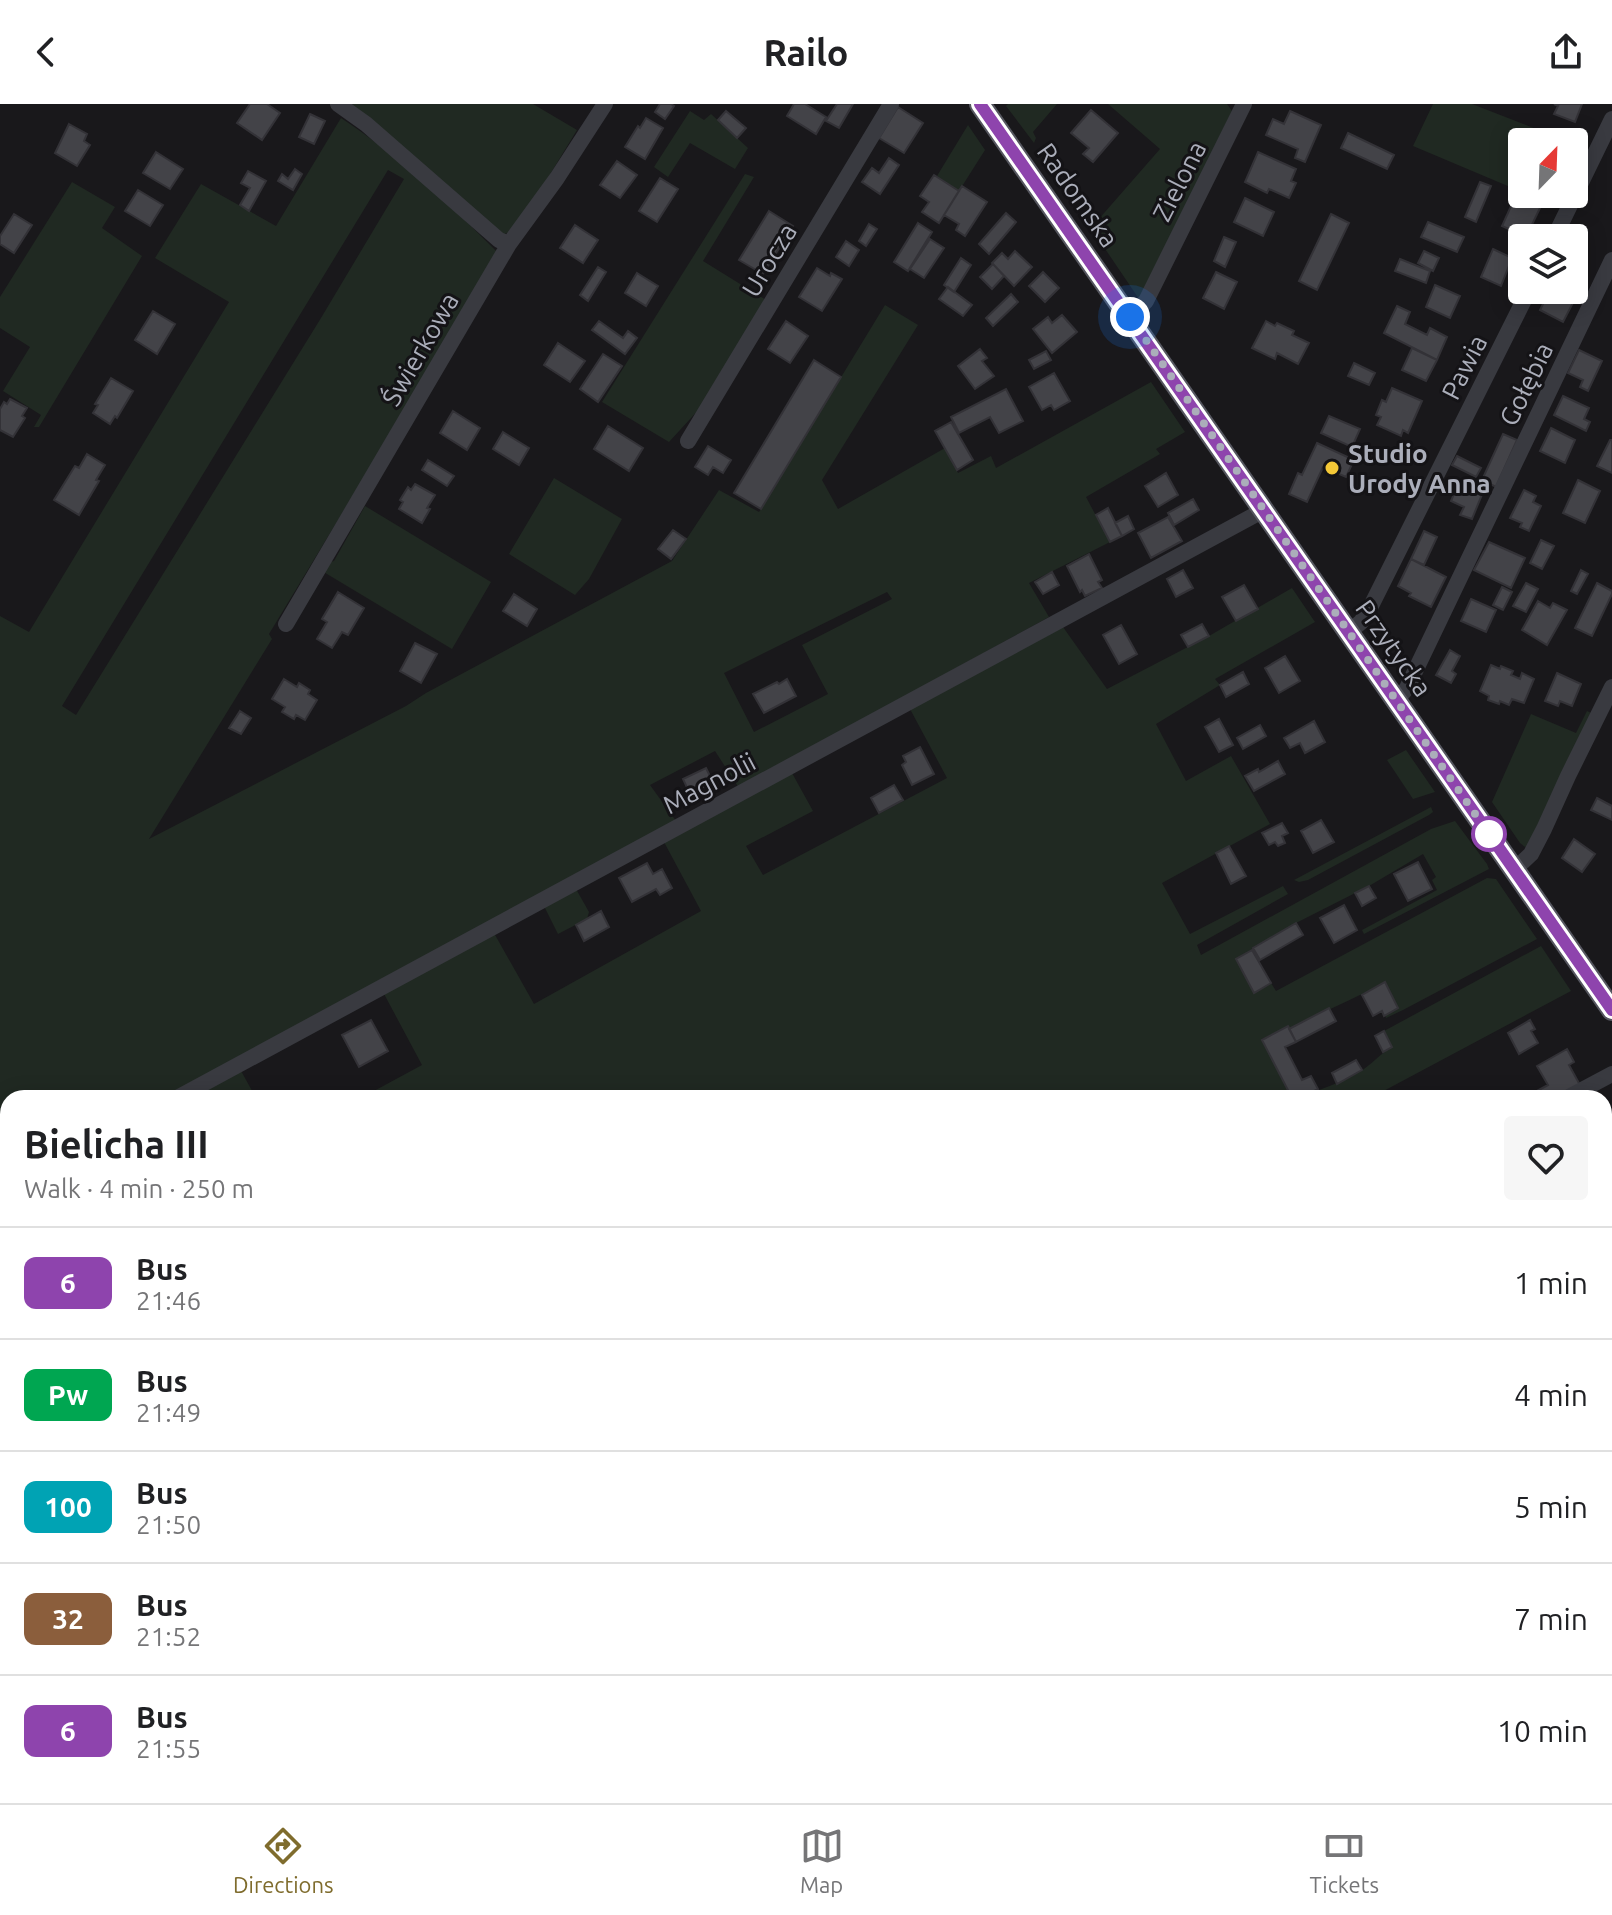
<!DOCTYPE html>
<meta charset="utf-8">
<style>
:root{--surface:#fff;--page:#f6f6f6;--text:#202124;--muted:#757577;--line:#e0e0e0;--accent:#7f6c2d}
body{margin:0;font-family:Ubuntu,sans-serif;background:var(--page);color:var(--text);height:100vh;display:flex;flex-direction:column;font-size:30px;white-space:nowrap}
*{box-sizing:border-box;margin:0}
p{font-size:26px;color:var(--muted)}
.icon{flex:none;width:44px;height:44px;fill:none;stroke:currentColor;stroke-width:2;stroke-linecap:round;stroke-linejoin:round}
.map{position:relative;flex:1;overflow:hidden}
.details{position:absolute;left:0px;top:986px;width:1612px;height:714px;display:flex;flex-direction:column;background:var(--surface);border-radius:24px 24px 0 0;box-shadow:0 4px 20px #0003}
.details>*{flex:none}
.badge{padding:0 16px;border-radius:12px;font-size:28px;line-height:52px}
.needle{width:52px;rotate:23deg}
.buttons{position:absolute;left:1508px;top:24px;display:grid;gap:16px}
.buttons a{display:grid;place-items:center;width:80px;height:80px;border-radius:8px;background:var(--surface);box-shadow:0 4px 20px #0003;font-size:40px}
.you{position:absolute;width:40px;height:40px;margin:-20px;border:6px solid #fff;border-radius:50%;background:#1a73e8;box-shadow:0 0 0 12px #1a73e833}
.map>.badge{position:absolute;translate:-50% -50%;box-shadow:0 0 0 4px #fff}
.round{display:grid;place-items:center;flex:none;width:84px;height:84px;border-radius:8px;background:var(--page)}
.summary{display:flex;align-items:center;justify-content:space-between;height:136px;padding:0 24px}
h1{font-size:38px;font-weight:700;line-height:60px}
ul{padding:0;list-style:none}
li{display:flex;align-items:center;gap:24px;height:112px;padding:0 24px;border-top:2px solid var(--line)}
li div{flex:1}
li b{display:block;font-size:30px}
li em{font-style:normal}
li .badge{min-width:88px;font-weight:700;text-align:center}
header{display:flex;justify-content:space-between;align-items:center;height:104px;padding:0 24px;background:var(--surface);font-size:36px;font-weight:700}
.dock{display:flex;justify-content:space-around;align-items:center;height:112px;border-top:2px solid var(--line);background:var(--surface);font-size:22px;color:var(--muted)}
.dock a{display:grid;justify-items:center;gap:4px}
.dock .current{color:var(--accent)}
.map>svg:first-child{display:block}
.green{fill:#202922;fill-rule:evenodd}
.building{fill:#434348;stroke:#333237;stroke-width:2}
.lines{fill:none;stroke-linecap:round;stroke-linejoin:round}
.minor{stroke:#393a40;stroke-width:16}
.major{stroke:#55565f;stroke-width:22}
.line-casing{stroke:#fff;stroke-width:18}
.line{stroke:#8e44ad;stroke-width:12}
.walk{stroke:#abaeba;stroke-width:8;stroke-dasharray:0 14.4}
.poi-dot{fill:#f4c837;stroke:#141316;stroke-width:3}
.stop-dot{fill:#fff;stroke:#8e44ad;stroke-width:4}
.labels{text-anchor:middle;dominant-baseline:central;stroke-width:6;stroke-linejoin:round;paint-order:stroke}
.street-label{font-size:26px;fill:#abaeba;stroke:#141316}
.poi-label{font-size:26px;font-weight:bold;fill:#abaeba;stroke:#141316;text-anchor:start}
</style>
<header><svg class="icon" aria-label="back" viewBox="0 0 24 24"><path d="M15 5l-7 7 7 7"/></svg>Railo<svg class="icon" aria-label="share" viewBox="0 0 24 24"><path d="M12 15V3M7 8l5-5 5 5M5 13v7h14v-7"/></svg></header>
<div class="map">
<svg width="1612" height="1699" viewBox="0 0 1612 1699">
<rect width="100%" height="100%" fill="#19181b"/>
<path class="green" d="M349,0H533L577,26L518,123L501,132Z
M1008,0H1057L1033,28L1036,34L1034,39L1006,2Z
M1108,0H1227L1232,7L1139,195L1091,124L1160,45Z
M1433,0H1472L1570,38H1522V88L1413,42Z
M690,7L704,16L711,10L748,44L735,65L690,39L668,73L654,63Z
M341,14C399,52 451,101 499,150L269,530L272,535L149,735L406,602L426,589L672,457L719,386L759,408L885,201L918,221L822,376L838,405L945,344L958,369L991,352L996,364L1151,278L1185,328L1156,345L1160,350L1086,393L1110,438L1029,479L1049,513L739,684L715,647L650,681L676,717L170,994H8V1078L4,1080L8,1089V1692H813L800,1699H0V512L29,528L229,198L155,154L201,80L276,122ZM388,66L404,75L321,214L76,611L62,602ZM887,488L892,495L802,541L828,590L754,628L724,569Z
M968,21L985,46L959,87L937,72Z
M745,70L754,73L703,157L766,196L702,302L669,338L602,298Z
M72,78L115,103L102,124L142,152L39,323H34L41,311L3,287L30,243L0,224V193Z
M554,374L622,415L589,475L575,491L509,450Z
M365,402L491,478L452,545L322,467L326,459L334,457Z
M1292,484L1315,518L1215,575L1220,581L1156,620L1186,677L1231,652L1270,720L1162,779L1190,830L1283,782L1288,790L1197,841L1201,851L1431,725L1455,717L1487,760L1489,765L1364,830L1362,826L1437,786L1432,776L1436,773L1423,750L1369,782L1296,819L1236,855L1254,888L1271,879L1276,887L1487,774L1496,775L1537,835L1403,906L1386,914L1385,911L1398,904L1384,879C1353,895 1321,909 1289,925L1287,923L1262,935L1292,994H361L422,961L383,888L494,829L534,900L701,807L664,738L792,669L813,707L746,742L763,771L947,674L910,605L1063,523L1107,585L1209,532Z
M1587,607L1591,609L1528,742L1525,743L1520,739L1492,698L1531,610L1576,629Z
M1406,646L1435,688L1413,695L1387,656Z
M1431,703L1433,708L1429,711L1308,776L1299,778L1294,776Z
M576,785L589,808L587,815L558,830L544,802Z
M1541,842L1571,887L1378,990V994H1301C1321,984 1342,979 1361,967C1372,960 1380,950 1392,943L1384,927Z
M240,965L256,994H185Z
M1269,1692H1283L1287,1697L1296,1692H1485L1472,1699H1257Z"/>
<path class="building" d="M250,0H267L280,9L262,36L237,19Z
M660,0H671L674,2L665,15L655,8Z
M794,0H805L826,13L816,30L787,12Z
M837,0H853L839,24L826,17Z
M1554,0H1582L1575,18L1554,10L1558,2Z
M898,3L923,19L904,49L879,34Z
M1091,6L1118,29L1093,58L1083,50L1089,44L1071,29Z
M726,7L746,24L737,34L718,16Z
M1290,7L1321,21L1305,58L1295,54L1298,45L1266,31L1273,15L1284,20Z
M310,10L325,17L314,40L299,33Z
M646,14L663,24L645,55L625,43L638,22L640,24Z
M69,20L87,30L84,37L90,41L77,62L55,49Z
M1348,29L1394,51L1387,65L1341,44Z
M156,48L183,65L170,85L143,69Z
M1258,48L1296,65L1291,77L1296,79L1289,94L1269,85L1267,89L1245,78Z
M889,54L899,61L880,90L862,78L872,64L879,69Z
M617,57L637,71L620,94L600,81Z
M295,65L302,70L293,86L278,77L282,70L288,75Z
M248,67L266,77L249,107L240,101L250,84L241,79Z
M934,71L959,87L939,119L922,108L929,98L920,92Z
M660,74L678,85L657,118L639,107Z
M1480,78L1491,82L1476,118L1465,113Z
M962,82L987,98L965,132L956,126L959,120L944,111Z
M138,86L163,101L150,122L125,107Z
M1516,91L1541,102L1526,133L1502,122Z
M1245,94L1274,108L1263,132L1234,118Z
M769,107L793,122L763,170L739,156Z
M1006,109L1016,118L989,150L979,140Z
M14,110L32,121L14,149L0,140V132Z
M1331,110L1349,119L1317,186L1299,177Z
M1428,118L1464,133L1457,148L1421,133Z
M918,119L932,128L908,167L894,158Z
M869,120L877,125L866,142L859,137Z
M575,121L598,136L583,159L560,144Z
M1224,133L1236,138L1225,163L1214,157Z
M930,135L944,144L924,174L910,165Z
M846,137L859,146L849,162L836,153Z
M1493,145L1512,154L1501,182L1481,173Z
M1015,147L1032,163L1014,182L992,159L1002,149L1008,155Z
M1424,147L1439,154L1433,167L1418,159Z
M961,154L971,161L954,188L944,181Z
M1400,155L1430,167L1426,179L1395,167Z
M993,160L1004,172L992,185L980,173Z
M598,163L606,168L588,197L580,191Z
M817,164L830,172L831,169L842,175L822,207L799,193Z
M1043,168L1059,184L1045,198L1029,182Z
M1216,168L1237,178L1224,205L1203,194Z
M637,169L658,182L646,202L625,189Z
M1435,181L1460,192L1450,214L1426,203Z
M948,183L972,201L963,212L939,195Z
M1550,186H1563L1576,193L1563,218L1540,206Z
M1011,190L1018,198L993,222L986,214Z
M1397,202L1410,208L1405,220L1427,231L1430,224L1447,233L1437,256L1384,229Z
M153,207L175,220L157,250L135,236Z
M1062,211L1077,228L1052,249L1033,225L1048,213L1052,219Z
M599,217L623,234L628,227L637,234L625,250L592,226Z
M786,217L808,232L790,259L768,245Z
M1266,217L1275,222L1277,219L1294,227L1292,231L1309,239L1298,260L1277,249L1275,255L1252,244Z
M558,239L585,257L570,278L544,261Z
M1412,244L1437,256L1426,277L1402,266Z
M980,245L987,254L982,257L994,272L975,285L958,262Z
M1579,246L1602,257L1588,287L1580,283L1583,276L1568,269Z
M1046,247L1051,256L1034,265L1029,256Z
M603,250L622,262L598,298L580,285Z
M814,256L841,273L761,405L734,389Z
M1354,259L1375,269L1369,281L1348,272Z
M1054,269L1070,297L1054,306L1051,301L1042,306L1029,283Z
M111,274L133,287L117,314L115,312L110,320L93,309L98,301L95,300Z
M1392,284L1422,297L1408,329L1403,326L1401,332L1377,321L1381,313L1376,311L1382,296L1386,298Z
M1006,285L1023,317L999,329L990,313L959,329L951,313Z
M1563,292L1589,304L1584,315L1590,318L1586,327L1554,311Z
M10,295L27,304L22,312L25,314L13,333L0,326V305L4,298L7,300Z
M453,307L480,324L467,346L440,329Z
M1329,312L1360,325L1352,343L1321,329Z
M951,318L973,356L957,366L935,327Z
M608,322L643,344L629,367L594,345Z
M1551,324L1575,336L1565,359L1540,347Z
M503,328L529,344L519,361L493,345Z
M1503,330L1517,336L1496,383L1482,376Z
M1610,336H1612V369L1597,362Z
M1317,339L1354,356L1346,373L1323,363L1307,398L1289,390L1298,369L1302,371Z
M708,342L731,356L723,369L713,363L708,371L695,363Z
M87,350L105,361L96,376L99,377L79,411L54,396L75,362L79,364Z
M1457,352L1481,364L1476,373L1452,361Z
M428,356L454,372L447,382L422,366Z
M1166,369L1178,391L1158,403L1145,382Z
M1578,376L1600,387L1585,419L1563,409Z
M415,380L435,391L427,404L430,405L422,419L399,405L403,398L400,396L408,383L411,386Z
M1466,381L1483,388L1472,415L1460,411L1464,403L1451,397L1456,385L1463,388Z
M1524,386L1536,392L1533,398L1541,402L1529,427L1520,423L1522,419L1510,414Z
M1193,395L1199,406L1174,421L1168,409Z
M1108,404L1122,432L1110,438L1096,411Z
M1128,412L1134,425L1122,432L1115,419Z
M1168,413L1182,437L1151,454L1138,429Z
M673,426L686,435L671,455L658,445Z
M1424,427L1437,433L1424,461L1411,455Z
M1541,436L1554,442L1542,465L1530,459Z
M1489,438L1525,454L1511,484L1474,466Z
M1089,450L1102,476L1098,478L1102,484L1085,492L1082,486L1080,488L1067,462Z
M1411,455L1446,473L1431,503L1409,492L1411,489L1398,482Z
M1183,466L1193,484L1176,493L1167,475Z
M1581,466L1588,470L1577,490L1571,487Z
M1052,468L1059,481L1043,490L1035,478Z
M1526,479L1538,485L1526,508L1513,502Z
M1597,479L1612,487V490L1592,532L1575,524Z
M1244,481L1258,505L1236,517L1222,493Z
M1502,483L1512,488L1503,506L1493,501Z
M338,488L364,504L348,531L342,528L332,544L317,535L327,518L322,515Z
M514,490L537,505L527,522L503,507Z
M1471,495L1496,506L1486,528L1461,517Z
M1538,497L1550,504L1553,499L1567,506L1547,541L1522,526Z
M1202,520L1209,532L1188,543L1181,531Z
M1121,521L1137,550L1119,560L1103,531Z
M415,539L437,550L421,579L400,567Z
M1450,546L1460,552L1452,567L1456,570L1451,579L1436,571Z
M1285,552L1300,577L1279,589L1265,564Z
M1491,561L1500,565L1501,562L1513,567L1511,571L1520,575L1522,569L1534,575L1524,599L1512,595L1509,601L1500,597L1499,600L1488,596L1489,592L1480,587Z
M1243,568L1249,580L1226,593L1220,581Z
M1557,569L1581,580L1572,602L1560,597L1558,602L1545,597Z
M284,575L297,583L299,579L310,586L308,590L317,596L305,616L296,611L294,615L282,608L285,603L272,595Z
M787,575L796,592L764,609L753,590L777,578L779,580Z
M240,607L251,614L241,630L229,624Z
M1219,615L1233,641L1219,648L1205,623Z
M1314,617L1325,638L1305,649L1300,639L1290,644L1284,634Z
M1260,621L1266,632L1243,645L1237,634Z
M920,643L934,670L912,681L902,661L906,658L903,652Z
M1278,657L1285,670L1254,687L1245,672L1258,665L1259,668Z
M706,664L713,678L690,690L683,675Z
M894,681L903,696L879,709L871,694Z
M1597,694L1612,702V716L1591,706Z
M1321,716L1334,738L1313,749L1301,727Z
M1282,719L1288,729L1282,732L1285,739L1278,742L1275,738L1269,741L1262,729Z
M1574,735L1595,750L1582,768L1562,754Z
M1229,742L1246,772L1231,780L1216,749Z
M1418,758L1432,785L1408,797L1394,770Z
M647,759L653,770L662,765L672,784L660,791L656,785L632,798L619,774Z
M1369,782L1376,794L1362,802L1355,789Z
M1344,801L1357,826L1334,839L1320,814Z
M601,807L609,823L584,837L576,821Z
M1296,819L1303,831L1260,856L1253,844Z
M1252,846L1271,879L1254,889L1236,855Z
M1385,878L1398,904L1384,912L1382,907L1373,912L1362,891Z
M1329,904L1336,917L1296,938L1289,925Z
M371,916L388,947L359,963L342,931Z
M1530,916L1535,925L1531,927L1538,939L1519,950L1508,929Z
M1288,922L1296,938L1285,943L1302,976L1311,972L1318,985L1301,994H1292L1262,936Z
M1384,927L1392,943L1383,948L1375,932Z
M1567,945L1574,958L1569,961L1580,981L1556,994H1524L1548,981L1537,962Z
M1356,956L1362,966L1337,980L1332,969Z
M1612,1158V1174L1609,1176L1612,1184L1604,1188V1163Z
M1608,1343L1612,1351V1384L1604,1388V1345Z"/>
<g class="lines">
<path class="minor" d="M338,0L366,20L499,136L509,140
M1554,134L1612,15
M1130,213L1146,197L1244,0
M688,337L891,0
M286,520L509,140L557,74L605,0
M1349,528L1361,518L1369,506L1529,186
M1397,596L1407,584L1612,156
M1514,766L1531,750L1544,725L1568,672L1612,583
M177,994L1264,406
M1567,994L1612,970
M1604,1329L1612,1325
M1604,1399L1612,1395
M258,1699L271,1692
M912,1699L925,1692
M1046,1699L1059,1692"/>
<path class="major" d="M980,0L1612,906"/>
</g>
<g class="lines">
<g class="line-casing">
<path id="line" d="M980,0L1612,906"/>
</g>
<use href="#line" class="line"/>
<path class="walk" d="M1130,213L1489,730"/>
</g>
<circle class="poi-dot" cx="1332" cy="364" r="8"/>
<circle class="stop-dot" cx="1489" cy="730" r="16"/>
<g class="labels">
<g class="street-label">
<text transform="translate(1179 77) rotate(-63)">Zielona</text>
<text transform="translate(1078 91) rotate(55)">Radomska</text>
<text transform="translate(769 156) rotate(-59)">Urocza</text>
<text transform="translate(420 245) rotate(-60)">Świerkowa</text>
<text transform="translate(1464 263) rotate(-63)">Pawia</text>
<text transform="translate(1526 280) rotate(-64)">Gołębia</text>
<text transform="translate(1394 544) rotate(55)">Przytycka</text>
<text transform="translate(709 679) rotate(-28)">Magnolii</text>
</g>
<g class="poi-label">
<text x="1348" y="349">Studio<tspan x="1348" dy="30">Urody Anna</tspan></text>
</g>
</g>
</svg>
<div class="buttons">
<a><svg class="needle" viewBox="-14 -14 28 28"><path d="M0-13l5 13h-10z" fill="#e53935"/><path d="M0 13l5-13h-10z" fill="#757577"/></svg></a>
<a><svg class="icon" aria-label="layers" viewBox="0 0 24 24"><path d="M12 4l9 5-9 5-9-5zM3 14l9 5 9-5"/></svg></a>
</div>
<div class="you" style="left:1130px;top:213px"></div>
<section class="details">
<div class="summary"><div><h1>Bielicha III</h1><p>Walk · 4 min · 250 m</p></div><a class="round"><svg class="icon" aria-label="heart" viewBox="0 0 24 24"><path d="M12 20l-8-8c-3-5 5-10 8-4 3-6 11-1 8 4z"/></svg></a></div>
<ul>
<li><span class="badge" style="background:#8e44ad;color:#fff">6</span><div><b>Bus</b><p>21:46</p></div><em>1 min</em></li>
<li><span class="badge" style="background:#00a651;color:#fff">Pw</span><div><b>Bus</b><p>21:49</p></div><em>4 min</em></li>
<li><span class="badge" style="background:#00a3b4;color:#fff">100</span><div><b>Bus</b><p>21:50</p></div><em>5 min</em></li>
<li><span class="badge" style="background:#8b5e3c;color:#fff">32</span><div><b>Bus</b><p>21:52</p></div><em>7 min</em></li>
<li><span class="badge" style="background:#8e44ad;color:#fff">6</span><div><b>Bus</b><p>21:55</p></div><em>10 min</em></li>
</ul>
</section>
</div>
<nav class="dock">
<a class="current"><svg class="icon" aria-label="directions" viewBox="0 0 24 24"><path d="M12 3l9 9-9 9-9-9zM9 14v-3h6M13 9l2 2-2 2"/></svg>Directions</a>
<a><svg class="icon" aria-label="map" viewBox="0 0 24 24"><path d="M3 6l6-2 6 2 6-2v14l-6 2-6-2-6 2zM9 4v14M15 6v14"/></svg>Map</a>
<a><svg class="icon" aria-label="tickets" viewBox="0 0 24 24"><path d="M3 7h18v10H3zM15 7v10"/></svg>Tickets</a>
</nav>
